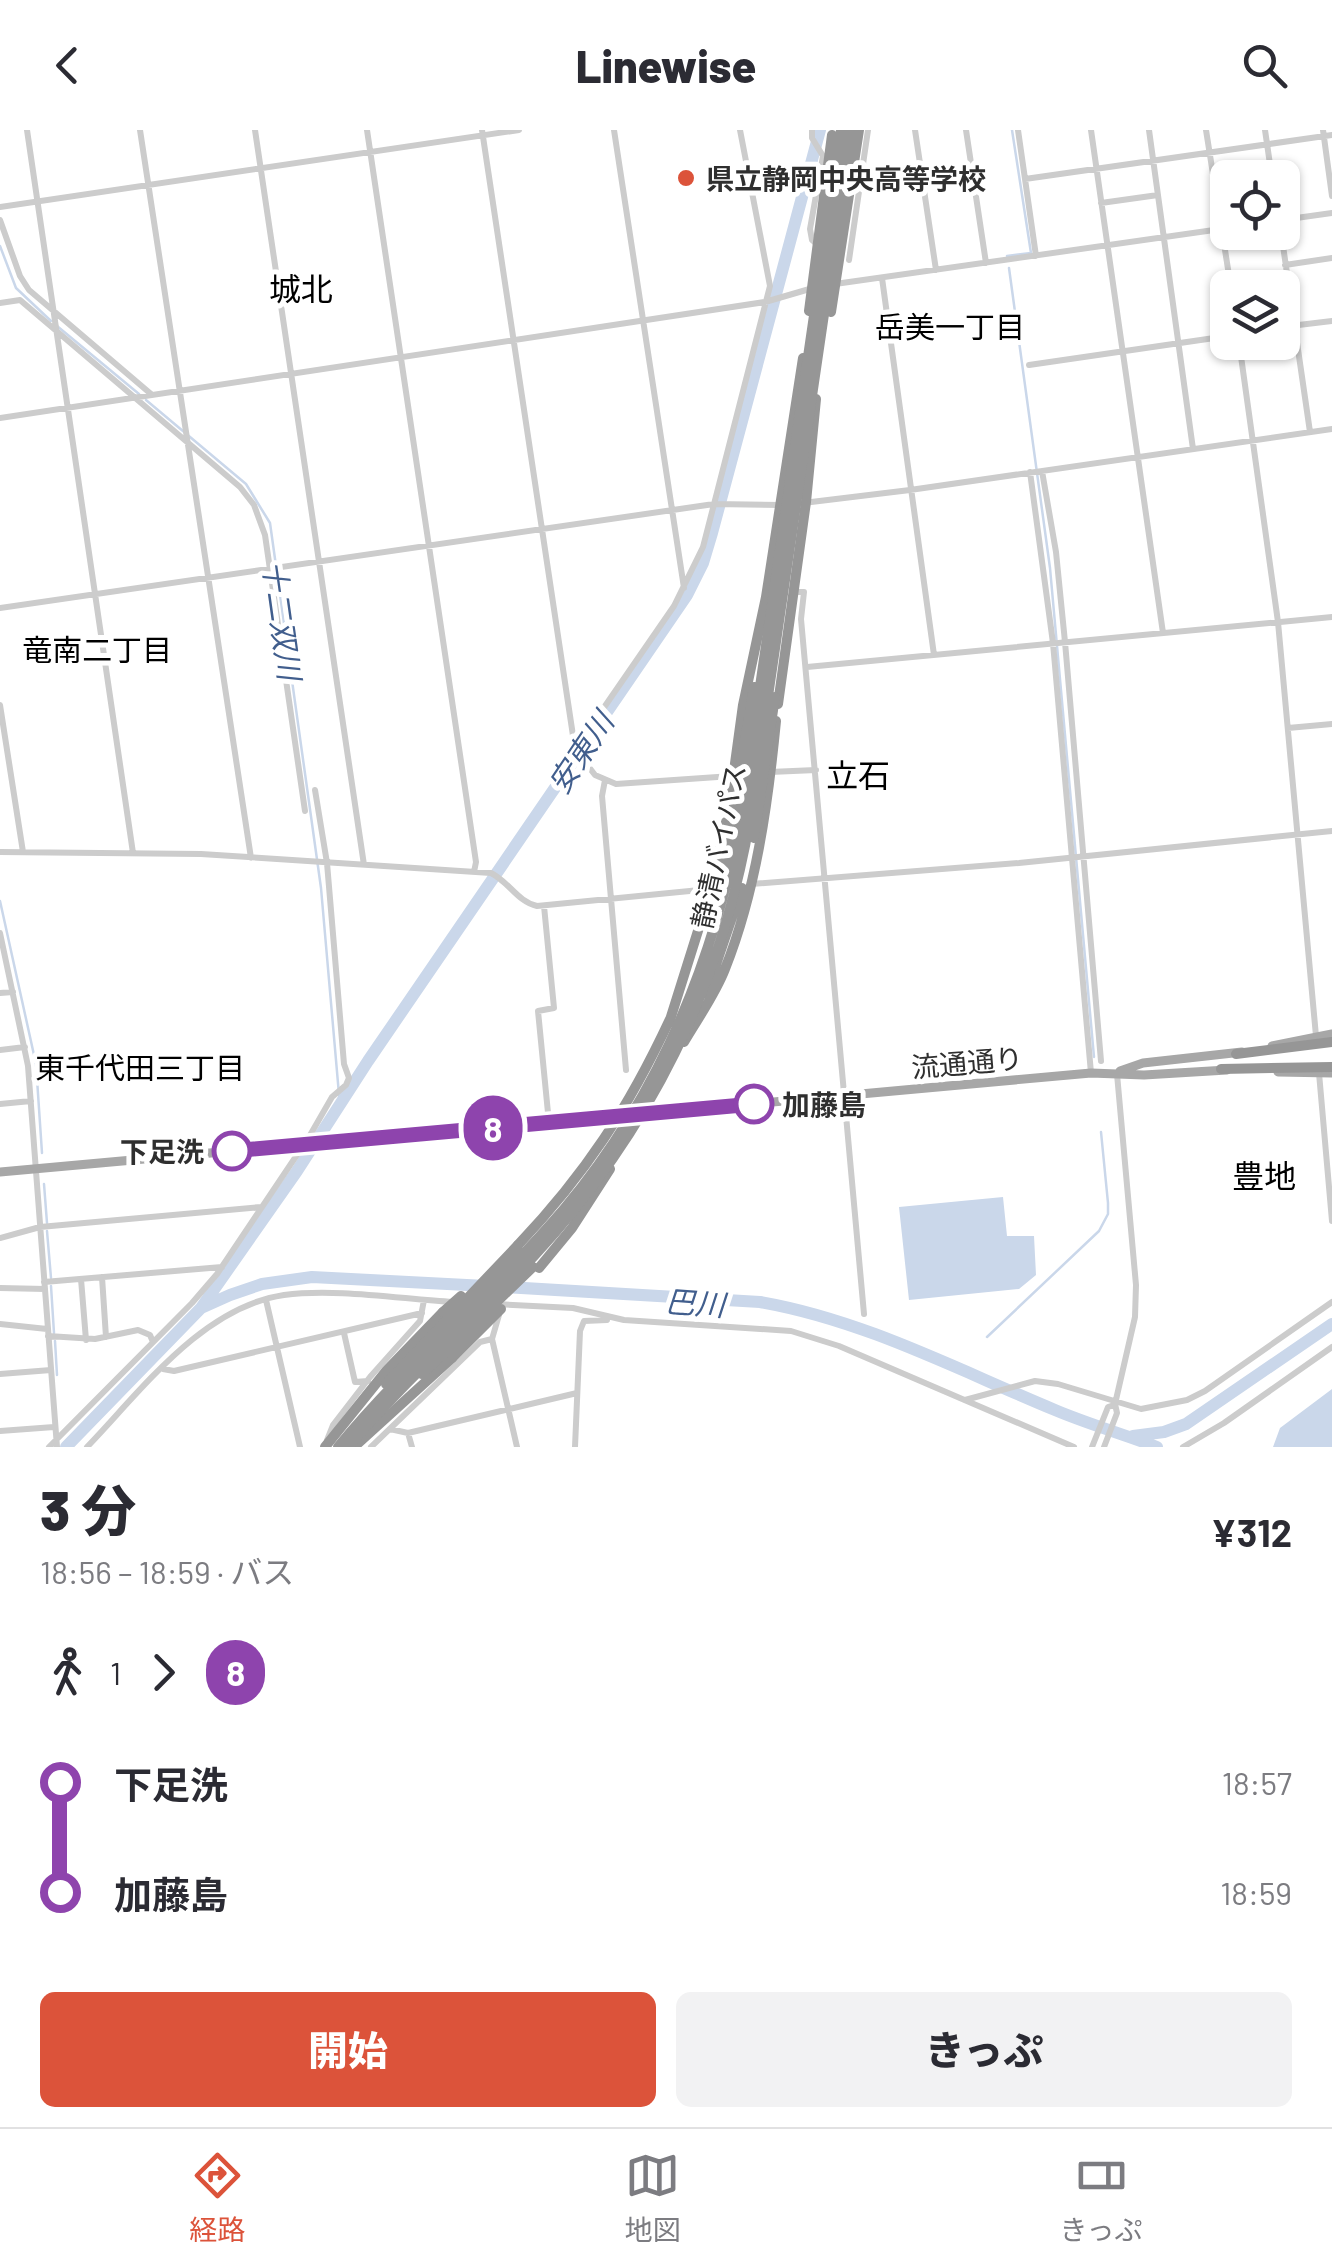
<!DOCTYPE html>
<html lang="ja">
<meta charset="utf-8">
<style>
:root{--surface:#fff;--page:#f2f2f3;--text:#2b2b33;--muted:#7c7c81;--line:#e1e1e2;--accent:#dc533a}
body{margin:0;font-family:Barlow,"Noto Sans JP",sans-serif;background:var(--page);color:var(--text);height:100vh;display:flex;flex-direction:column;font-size:38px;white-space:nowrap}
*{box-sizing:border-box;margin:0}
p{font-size:32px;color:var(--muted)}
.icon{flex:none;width:55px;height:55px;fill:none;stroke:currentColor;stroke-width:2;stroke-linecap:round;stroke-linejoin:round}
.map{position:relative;height:1317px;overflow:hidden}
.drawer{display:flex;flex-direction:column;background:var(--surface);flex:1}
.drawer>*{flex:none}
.badge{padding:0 20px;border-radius:32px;font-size:35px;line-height:65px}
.tools{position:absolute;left:1210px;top:30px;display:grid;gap:20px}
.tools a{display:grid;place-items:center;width:90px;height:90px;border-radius:15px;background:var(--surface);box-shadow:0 2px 8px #0004;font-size:50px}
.map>.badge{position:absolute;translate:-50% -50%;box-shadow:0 0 0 5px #fff}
.legs{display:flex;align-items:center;gap:15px;height:110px;padding:0 40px;font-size:32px}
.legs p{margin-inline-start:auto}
.headline{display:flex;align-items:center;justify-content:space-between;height:170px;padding:0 40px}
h1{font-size:55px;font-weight:800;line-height:75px}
.cta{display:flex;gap:20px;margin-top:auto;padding:20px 40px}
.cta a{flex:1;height:115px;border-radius:15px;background:var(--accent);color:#fff;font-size:40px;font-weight:800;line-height:115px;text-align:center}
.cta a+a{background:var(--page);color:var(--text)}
ul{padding:0 40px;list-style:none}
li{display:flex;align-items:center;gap:35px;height:110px;font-size:38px}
li i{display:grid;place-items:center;width:15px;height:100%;margin:0 12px;background:currentColor}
li i::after{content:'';width:25px;height:25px;margin:-12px;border:8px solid;border-radius:50%;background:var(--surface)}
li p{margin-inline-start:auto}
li:first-child i{background:linear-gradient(#0000 50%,currentColor 0)}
li:last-child i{background:linear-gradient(currentColor 50%,#0000 0)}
header{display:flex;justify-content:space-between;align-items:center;height:130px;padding:0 40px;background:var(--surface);font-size:45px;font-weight:800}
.menu{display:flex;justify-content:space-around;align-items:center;height:140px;border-top:2px solid var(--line);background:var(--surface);font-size:28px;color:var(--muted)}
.menu a{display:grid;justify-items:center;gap:5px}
.menu .selected{color:var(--accent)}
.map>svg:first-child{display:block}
.water{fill:#cad7ea}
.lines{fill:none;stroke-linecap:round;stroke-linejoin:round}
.stream{stroke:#cad7ea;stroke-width:2.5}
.river{stroke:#cad7ea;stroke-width:12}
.minor{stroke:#ccc;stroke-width:6}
.major{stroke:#a7a7a7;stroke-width:9}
.highway{stroke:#969696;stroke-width:10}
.highway-bridge{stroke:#969696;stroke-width:10}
.line-1-casing{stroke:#fff;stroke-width:22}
.line-1{stroke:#8e44ad;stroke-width:15}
.poi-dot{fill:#dc533a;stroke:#fff;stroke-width:4}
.stop-1-dot{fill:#fff;stroke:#8e44ad;stroke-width:5}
.labels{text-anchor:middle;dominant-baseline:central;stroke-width:10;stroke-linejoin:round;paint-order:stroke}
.poi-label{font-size:28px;font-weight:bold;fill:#2f2f2f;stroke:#fff;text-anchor:start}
.street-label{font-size:28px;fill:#2f2f2f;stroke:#fff}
.stop-label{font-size:28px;font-weight:bold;fill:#2f2f2f;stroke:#fff;text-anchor:start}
.neighbourhood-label{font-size:30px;fill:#000;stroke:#fff}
.water-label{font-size:30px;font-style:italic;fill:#415e8d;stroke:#fff}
.quarter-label{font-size:32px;fill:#000;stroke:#fff}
</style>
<header><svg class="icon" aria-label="back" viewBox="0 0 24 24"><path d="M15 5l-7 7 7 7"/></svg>Linewise<svg class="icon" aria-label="search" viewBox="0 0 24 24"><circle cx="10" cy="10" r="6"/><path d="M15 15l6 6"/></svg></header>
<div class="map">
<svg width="1332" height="1317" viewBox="0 0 1332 1317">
<rect width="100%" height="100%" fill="#fff"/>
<path class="water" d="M1003,1067L1007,1106H1034L1036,1145L1019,1159L909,1170L899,1077Z
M1332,1259V1317H1273L1280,1298Z"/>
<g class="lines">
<path class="stream" d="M0,116L16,158L51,191
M1007,126L1031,123L1012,0
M1009,138L1050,438L1094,927
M57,196L139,264
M146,270L246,354L270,393L321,758L340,976
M0,771L36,934L42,1023
M44,1054L47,1093
M47,1101L51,1148
M51,1156L54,1203
M987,1207L1099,1101L1108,1084V1073L1101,1002
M55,1211L57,1245"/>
<path class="river" d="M506,1157L760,1172C864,1190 958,1240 1055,1280C1088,1294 1123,1304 1157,1317
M201,1178L297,1041L368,931L687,465L703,433L712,403L820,0
M1133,1306L1164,1302L1186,1294L1332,1194
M66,1317L201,1178L230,1165L262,1154L312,1147L486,1156"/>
<path class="minor" d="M27,0L133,723
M140,0L251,728
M255,0L364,735
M367,0L476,732L474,742
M482,0L575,619L595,645L616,654L732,646
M614,0L684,458
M812,0V8L823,26L810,99L812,110L819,116
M915,0L936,140
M966,0L986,133
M1018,0L1036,126
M1091,0L1163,503
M1149,0L1193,319
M1206,0L1231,158
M1265,0L1272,48
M1323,0L1332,66
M1025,49L1332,5
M1101,73L1158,65
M0,77L519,0
M0,90L20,146L29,160L151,264
M1282,90L1332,83
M1281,102L1310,302
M849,130L868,0
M1285,135L1332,128
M882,148L934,525
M835,154L1228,98
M0,173L20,170L240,357L254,375L265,405L305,681
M1282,197L1332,191
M1239,212L1278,492L1316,906
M1029,235L1228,206
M0,288L765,172L813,158
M1042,341L1056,422L1065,512L1101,931
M1030,342L1053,513L1091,943
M803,373L910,360L1332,299
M793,462H804L801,489L864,1184
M0,478L714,374L781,375
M807,537L1332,487
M0,575L23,722
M1288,598L1332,594
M576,618L674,476L703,417L770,156L740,0
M770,642L816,640
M605,650L602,666L626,940
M0,722L201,724L491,743C509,752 518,772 537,776L710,759
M751,754L1019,733L1332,701
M544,776L554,878L538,881L549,993
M0,803L28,936L57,1317
M0,863L13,862
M0,920L25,917
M1319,943L1332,1091
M0,974L31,971
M0,1108L40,1097L261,1077
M102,1147L106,1207
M81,1149L86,1210
M44,1152L222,1137
M0,1158L45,1159
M266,1170L300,1317
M495,1174L573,1178L624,1190L791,1201L839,1216L1074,1317
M0,1194L47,1199
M344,1203L355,1252L368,1251
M48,1206L95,1209L138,1200L150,1205L153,1212
M492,1209L517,1317
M163,1239L174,1241L422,1183
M0,1244L51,1240
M965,1270L1035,1251L1058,1254L1141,1279L1187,1270L1205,1261L1332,1172
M390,1299L408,1303L577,1263
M0,1301L54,1297
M408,1303L412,1317
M327,1310L333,1295L370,1247L420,1191L424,1170
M49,1317L192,1173L217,1144L309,1007L332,967L346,955L349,948L344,934L327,733L315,660
M87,1317C141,1261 202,1177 284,1165C335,1158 401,1169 453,1172
M371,1317L480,1212L492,1209L499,1185
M575,1317L580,1201L584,1191L607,1190
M1092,1317L1108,1277L1114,1275
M1104,1317L1117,1283L1115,1274L1135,1187L1136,1155L1117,944
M1183,1317L1224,1293L1332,1217"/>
<path class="major" d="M1272,916L1332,904
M1120,941L1143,933L1242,922
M1278,942L1332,943
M640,984L1091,943L1144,945L1227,940
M0,1042L620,986"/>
<path class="highway" d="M778,574L806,372L816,269
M730,670L743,575L766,467L803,228
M706,864L742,758
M669,893L714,750L726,692
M684,912C698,888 715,865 725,839C756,761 768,674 776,591
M1236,924L1332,912
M1221,939L1332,937
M518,1115C586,1043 628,979 670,889
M539,1138L572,1098L610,1039
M325,1317L387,1240L443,1182
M354,1317L452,1228"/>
<path class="highway-bridge" d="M809,181L832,5
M831,182L859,0
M754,708L775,567
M709,786L725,727L754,557
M443,1182L461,1166
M452,1228L501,1179
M422,1244L533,1137
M386,1254L518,1115
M338,1317C408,1232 493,1162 564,1079C659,966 714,831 741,687L841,0
M348,1317C406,1249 473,1191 534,1126C649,1003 722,855 750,689L851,0"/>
</g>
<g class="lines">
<g class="line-1-casing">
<path id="line-1" d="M232,1021L754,974"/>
</g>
<use href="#line-1" class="line-1"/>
</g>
<circle class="poi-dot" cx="686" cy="48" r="10"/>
<g class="stop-1-dot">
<circle cx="754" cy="974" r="18"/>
<circle cx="232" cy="1021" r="18"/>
</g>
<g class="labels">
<g class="poi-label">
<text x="706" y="48">県立静岡中央高等学校</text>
</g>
<g class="street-label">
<text transform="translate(718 716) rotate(-78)">静清バイパス</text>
<text transform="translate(967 932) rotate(-5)">流通通り</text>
</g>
<g class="stop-label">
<text x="782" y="974">加藤島</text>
<text x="204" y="1021" text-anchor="end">下足洗</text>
</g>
<g class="neighbourhood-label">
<text x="950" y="196">岳美一丁目</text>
<text x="97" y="519">竜南二丁目</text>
<text x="140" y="937">東千代田三丁目</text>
</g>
<g class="water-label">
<text transform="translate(283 490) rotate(82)">十二双川</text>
<text transform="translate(580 622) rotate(-56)">安東川</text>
<text transform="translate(695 1172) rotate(4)">巴川</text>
</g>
<g class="quarter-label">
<text x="301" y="158">城北</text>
<text x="858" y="644">立石</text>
<text x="1264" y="1045">豊地</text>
</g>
</g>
</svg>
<div class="tools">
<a><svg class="icon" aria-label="locate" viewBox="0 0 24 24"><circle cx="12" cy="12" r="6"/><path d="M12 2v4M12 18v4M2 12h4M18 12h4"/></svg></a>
<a><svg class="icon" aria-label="layers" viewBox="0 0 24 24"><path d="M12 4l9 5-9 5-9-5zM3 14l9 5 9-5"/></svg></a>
</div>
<b class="badge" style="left:493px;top:998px;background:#8e44ad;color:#fff">8</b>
</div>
<section class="drawer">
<div class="headline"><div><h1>3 分</h1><p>18:56 – 18:59 · バス</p></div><b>¥312</b></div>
<div class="legs"><svg class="icon" aria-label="walk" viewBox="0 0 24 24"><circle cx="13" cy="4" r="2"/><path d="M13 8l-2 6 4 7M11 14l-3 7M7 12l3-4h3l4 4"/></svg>1<svg class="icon" aria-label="forward" viewBox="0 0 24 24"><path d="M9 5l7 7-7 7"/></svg><b class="badge" style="background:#8e44ad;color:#fff">8</b></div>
<ul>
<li><i style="color:#8e44ad"></i><b>下足洗</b><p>18:57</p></li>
<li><i style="color:#8e44ad"></i><b>加藤島</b><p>18:59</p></li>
</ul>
<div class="cta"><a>開始</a><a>きっぷ</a></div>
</section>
<nav class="menu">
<a class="selected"><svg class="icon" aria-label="directions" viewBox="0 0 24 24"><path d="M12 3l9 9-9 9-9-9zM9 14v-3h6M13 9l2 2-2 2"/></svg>経路</a>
<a><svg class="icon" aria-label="map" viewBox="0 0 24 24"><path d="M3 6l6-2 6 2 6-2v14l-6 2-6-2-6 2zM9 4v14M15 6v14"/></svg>地図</a>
<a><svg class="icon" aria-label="tickets" viewBox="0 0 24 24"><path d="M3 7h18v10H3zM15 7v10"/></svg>きっぷ</a>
</nav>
